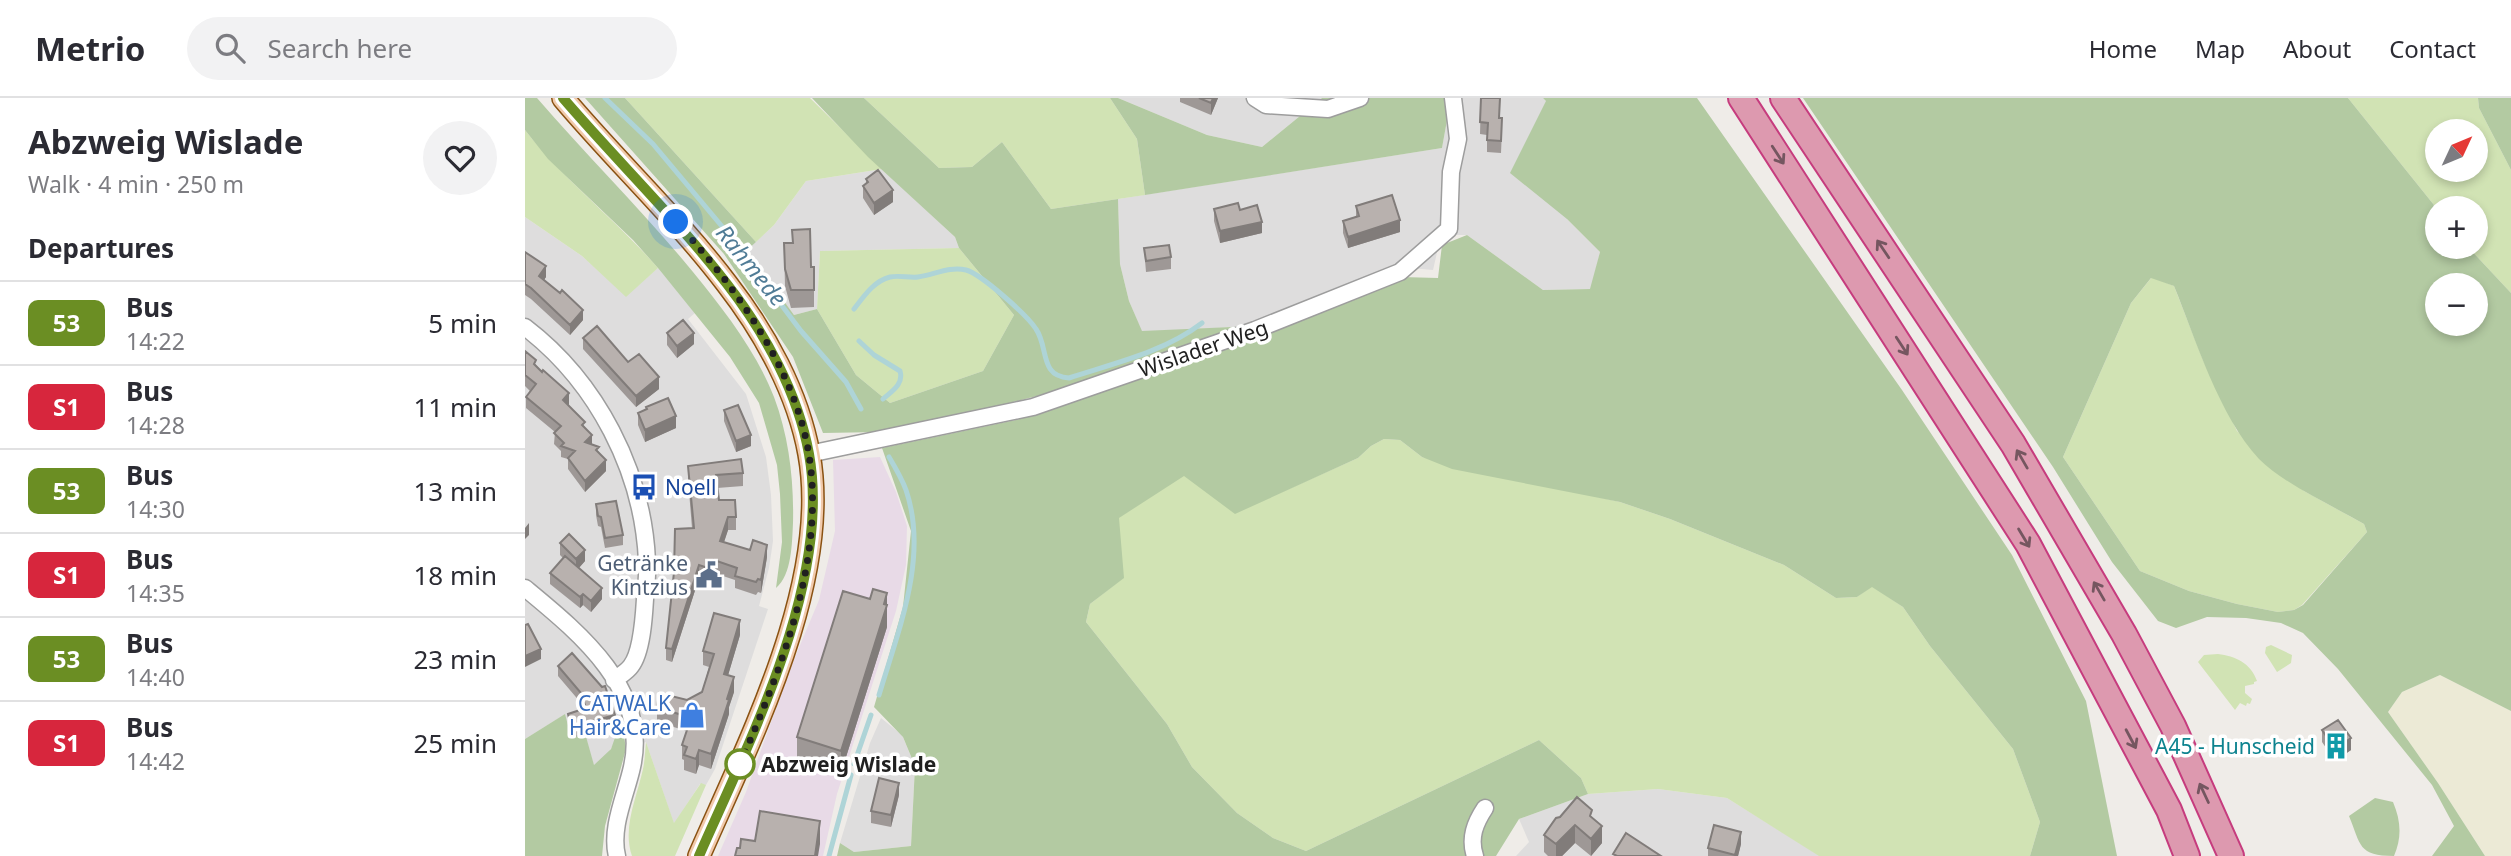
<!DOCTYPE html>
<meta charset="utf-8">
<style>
:root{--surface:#fff;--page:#f2f2f3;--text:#2b2b33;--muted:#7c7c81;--line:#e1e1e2}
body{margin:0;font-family:"Noto Sans",sans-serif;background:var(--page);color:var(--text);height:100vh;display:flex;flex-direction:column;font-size:26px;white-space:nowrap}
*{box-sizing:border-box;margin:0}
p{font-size:23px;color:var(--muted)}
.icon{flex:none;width:38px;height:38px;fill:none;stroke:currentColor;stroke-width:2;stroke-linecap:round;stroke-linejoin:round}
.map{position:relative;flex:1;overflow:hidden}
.side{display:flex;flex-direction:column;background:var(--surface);width:525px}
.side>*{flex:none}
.badge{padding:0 14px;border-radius:10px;font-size:24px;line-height:46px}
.needle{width:46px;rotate:46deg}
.fabs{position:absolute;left:1900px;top:21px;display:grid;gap:14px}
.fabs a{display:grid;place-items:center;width:63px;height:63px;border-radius:50%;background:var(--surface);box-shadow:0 4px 10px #0003;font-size:35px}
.you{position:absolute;width:35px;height:35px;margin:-18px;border:5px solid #fff;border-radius:50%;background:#1a73e8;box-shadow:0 0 0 10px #1a73e833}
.map>.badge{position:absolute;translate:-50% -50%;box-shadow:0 0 0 4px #fff}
h2{padding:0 28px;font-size:26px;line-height:63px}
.round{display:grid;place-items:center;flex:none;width:74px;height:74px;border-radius:37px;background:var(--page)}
.head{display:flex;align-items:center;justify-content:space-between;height:119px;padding:0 28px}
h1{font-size:33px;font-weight:700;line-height:52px}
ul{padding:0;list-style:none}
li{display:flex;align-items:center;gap:21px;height:84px;padding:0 28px;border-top:2px solid var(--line)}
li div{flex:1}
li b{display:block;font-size:26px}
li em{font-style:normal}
li .badge{min-width:77px;font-weight:700;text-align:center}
header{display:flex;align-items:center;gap:42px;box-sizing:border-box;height:98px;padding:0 35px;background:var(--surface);border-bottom:2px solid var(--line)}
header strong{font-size:33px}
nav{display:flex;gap:38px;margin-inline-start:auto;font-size:24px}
.search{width:490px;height:63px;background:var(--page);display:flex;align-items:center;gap:18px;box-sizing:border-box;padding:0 24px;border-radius:38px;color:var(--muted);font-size:26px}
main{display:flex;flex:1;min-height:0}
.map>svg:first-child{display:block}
.residential{fill:#dedddd}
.industrial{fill:#e8dae7}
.farmland{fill:#ecead6}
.grass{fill:#d1e3b4;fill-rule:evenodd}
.forest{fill:#b3caa2;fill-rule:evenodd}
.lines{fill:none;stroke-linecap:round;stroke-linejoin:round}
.stream{stroke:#aed4d7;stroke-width:5}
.minor-casing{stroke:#9d9d9d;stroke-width:19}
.major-casing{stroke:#8a5212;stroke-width:24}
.highway-casing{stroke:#c63c7e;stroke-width:28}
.minor{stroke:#fff;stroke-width:16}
.major{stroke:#f1caab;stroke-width:21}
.highway{stroke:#dd99af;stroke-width:24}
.wall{fill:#9e9896}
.shaded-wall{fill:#817c7a}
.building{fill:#b8b1ae;stroke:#817c7a;stroke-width:2}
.oneway{stroke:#755660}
.line-casing{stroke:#fff;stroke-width:16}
.line{stroke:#6b8e23;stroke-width:10}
.walk{stroke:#202020;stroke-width:7;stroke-dasharray:0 12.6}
.stop-dot{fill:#fff;stroke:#6b8e23;stroke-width:3.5}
.labels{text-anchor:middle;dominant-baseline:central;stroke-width:7;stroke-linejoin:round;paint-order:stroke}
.street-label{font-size:21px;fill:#202020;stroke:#fff}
.transit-label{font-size:21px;fill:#164399;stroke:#fff;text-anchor:start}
.service-label{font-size:21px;fill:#4e5e75;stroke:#fff;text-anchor:end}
.shop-label{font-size:21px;fill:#366cbe;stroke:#fff;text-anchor:end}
.culture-label{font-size:21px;fill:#0d838f;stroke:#fff;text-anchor:end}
.stop-label{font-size:21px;font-weight:bold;fill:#202020;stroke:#fff;text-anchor:start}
.water-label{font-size:23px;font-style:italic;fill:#507c96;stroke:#fff}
</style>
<header>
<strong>Metrio</strong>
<div class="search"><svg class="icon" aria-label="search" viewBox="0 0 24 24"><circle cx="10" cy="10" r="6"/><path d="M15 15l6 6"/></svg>Search here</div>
<nav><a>Home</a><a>Map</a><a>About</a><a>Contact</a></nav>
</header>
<main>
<section class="side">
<div class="head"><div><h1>Abzweig Wislade</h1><p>Walk · 4 min · 250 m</p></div><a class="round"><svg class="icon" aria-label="heart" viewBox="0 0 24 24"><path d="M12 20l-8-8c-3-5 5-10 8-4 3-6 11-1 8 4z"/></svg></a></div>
<h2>Departures</h2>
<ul>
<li><span class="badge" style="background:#6b8e23;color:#fff">53</span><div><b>Bus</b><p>14:22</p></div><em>5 min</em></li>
<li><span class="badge" style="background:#d7263d;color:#fff">S1</span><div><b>Bus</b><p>14:28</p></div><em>11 min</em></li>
<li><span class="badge" style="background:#6b8e23;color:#fff">53</span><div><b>Bus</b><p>14:30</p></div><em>13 min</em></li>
<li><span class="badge" style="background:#d7263d;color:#fff">S1</span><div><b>Bus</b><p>14:35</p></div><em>18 min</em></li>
<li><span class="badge" style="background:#6b8e23;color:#fff">53</span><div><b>Bus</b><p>14:40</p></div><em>23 min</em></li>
<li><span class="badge" style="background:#d7263d;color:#fff">S1</span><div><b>Bus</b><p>14:42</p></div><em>25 min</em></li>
</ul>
</section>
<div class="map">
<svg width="1986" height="758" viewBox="0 0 1986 758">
<rect width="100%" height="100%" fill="#efece8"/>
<path class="residential" d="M593,0H797L737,49L682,37Z
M926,0H1018L1021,3L1042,121L1075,154L1066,191L1018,192L942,137H916L908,172L874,169L729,228L617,234L604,203L595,166L593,101L917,50Z
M357,71L430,139L434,150L295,153L292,211L269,217L222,152L249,127L281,83Z
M0,119L57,158L101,198L133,170L170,215L163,221L221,296L241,359L246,397L248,443L244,470L234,508L243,511L190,671L181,687L175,686L149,726L121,644L101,651L90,644L81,658L69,668L60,636L46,640L39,617L0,641Z
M356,620L377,637L390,668L386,748L329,754L315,745L345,645Z
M1133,691L1202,700L1295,758H991L1004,744L994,721L1063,696Z"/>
<path class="industrial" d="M355,359L371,394L382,428L381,467L371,513L312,696L298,758H193L221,694L265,571L294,502L310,433L308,362Z"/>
<path class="farmland" d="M1915,577L1986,613V758H1960L1913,685L1863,614L1877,594Z"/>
<path class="grass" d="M100,0H285L357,71L281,83L249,127L231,144Z
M339,0H585L612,41L620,97L526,111L477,44L447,69L414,70Z
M1823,0H1953L1954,10L1986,72V195L1943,149H1951V110L1913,112ZM1913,33H1951V72H1913Z
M0,32C40,83 91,122 133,170L101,199L57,158L0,119Z
M434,150L489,217L458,273L365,305L331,277L292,211L295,153Z
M1627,179L1649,188L1678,262L1712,333L1779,393L1839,426L1842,434L1777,507L1769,512L1753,514L1712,506L1664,493L1615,473L1538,359L1606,205Z
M859,341L875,342L897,359L1095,404L1145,421L1259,467L1311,500L1332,499L1347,488L1378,509L1405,548L1488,651L1515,724L1505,758H1294L1202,700L1133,691L1063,696L1056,680L1014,642L781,753L748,740L712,715L667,669L642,626L561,524L565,506L598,480L593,420L659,377L710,415L833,360L846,348Z
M1746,547L1767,557L1766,565L1752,574L1740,555L1741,549Z
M1693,556C1710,558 1726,565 1732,583L1729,584V586L1720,588V595L1727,601L1725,606L1722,605L1721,608L1715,605L1710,612L1673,564L1679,557Z
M121,644L149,725L176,685L181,687L150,758H107C97,730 112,699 118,671C120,662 120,653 121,644Z"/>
<path class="forest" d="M0,0H12C63,59 119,114 168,174C199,212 231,253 249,299C264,339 269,382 268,425C267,444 267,477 251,490L257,444L255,396L252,367L234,305L205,259L133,170L108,142L23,61L0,32Z
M60,0H100L231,144L222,152L269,217L292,211L331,277L365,305L458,273L489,217L434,150L430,139L343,59L287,0H339L414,70L447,69L477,44L526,111L593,101L595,166L604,203L617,233L729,228L556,287L456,312L355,334L298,335L268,259L199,156Z
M585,0H593L682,37L737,49L797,0H926L917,50L620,97L612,41Z
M1018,0H1172L1377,292L1487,457L1561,603L1592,758H1505L1515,724L1488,651L1405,548L1378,509L1347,489L1332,499L1311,500L1259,467L1145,421L1095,404L927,371L897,359L875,342L859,341L846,348L833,360L710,416L659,378L594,420L599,480L565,506L561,524L642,626L667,669L712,715L748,740L781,753L1014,642L1056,680L1063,696L994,721L971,758H312L315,745L329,754L386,748L390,668L378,639L349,609L378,509L386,433L357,350L495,321L732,238L876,179L913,180L917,147L942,137L1018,192L1065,191L1075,154L1042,121L985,75L1021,3Z
M1278,0H1823L1913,112V149H1943L1986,195V613L1915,577L1877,594L1863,614L1913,685L1960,758H1907L1929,728L1907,687L1813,571L1778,535L1756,525L1721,520L1682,519L1651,530L1633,523L1587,464L1528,369ZM1626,180L1649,188C1671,242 1694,318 1734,361C1759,386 1808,408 1839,426L1842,434L1778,507L1769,512L1753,514L1712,506L1664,493L1615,473L1538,359L1606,205ZM1913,187H1951V226H1913Z
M1953,0H1986V72L1954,10Z
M40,616L46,639L60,635L69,667L86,651L92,634L98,632L101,651L80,728L77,758H0V641Z
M1850,700L1868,704C1876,723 1877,739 1869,758C1833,758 1836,747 1824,718Z"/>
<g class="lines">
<path class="stream" d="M80,0L128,46L200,132L276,233L321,284L336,311
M329,211C339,198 349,183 365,179C374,177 384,180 393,179C409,177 424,168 441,172C456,176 502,217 511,231C524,250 514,278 544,280C590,265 639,254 677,225
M334,243L349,257L375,273C379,286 367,293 358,301
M354,597C373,533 404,459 381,392C377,381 370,369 364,359
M329,666L346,617
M304,758L326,677"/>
<g class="minor-casing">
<path id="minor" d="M730,0L741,7L803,11L835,0
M0,229C72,284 118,373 122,463C123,476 121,489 120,501C119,518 117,554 106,568C102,574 94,578 89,582
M284,356L508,309L730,232L875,174L924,131L926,74L933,41L928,0
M0,490C52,533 125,591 107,669C101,697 85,729 92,758
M950,758C944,740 950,725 960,710"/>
</g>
<g class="major-casing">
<path id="major" d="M38,0C91,63 152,120 202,186C240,235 273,295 284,356C307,483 224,643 174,758"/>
</g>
<g class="highway-casing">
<path id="highway" d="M1216,0L1503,446L1644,712L1662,758
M1258,0L1488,346L1599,536L1648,628L1706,758"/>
</g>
<use href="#minor" class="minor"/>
<use href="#major" class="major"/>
<use href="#highway" class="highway"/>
</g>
<path class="wall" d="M655,0H693L686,17L655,4Z
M956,0L974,20L977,32L976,55L962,54V37L955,36Z
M341,81L368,104L349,117L338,100V88L341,86Z
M831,108L875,134L823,150L818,135V123L831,119Z
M689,111L715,112L737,135L695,145L689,123Z
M259,145H267L286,169H289V209L266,210L260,188Z
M619,150L646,159V171L621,174Z
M0,154L21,179L19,182L58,222L45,237L6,201L0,197Z
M142,235L169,246L152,260L142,247Z
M58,240L103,264L134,291L111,309L58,251Z
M0,253L11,267L44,306L43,307L60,329L67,347L74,354L81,373L60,394L43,371V361L36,359V353L29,346L30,334L1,310V299L5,293L0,288Z
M121,309L151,330L120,344L113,327V315L121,312Z
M199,312L226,348L211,354L199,323Z
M163,368L218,375V388L192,390L194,402L211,419V432H203L199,444L242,459L236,495L233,494L231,497L210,490V482L189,475L186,484L174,480L147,564L141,562V550L149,474L167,430L163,381Z
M71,406L98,437V447L80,450L76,429L73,428L71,417Z
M35,445L60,463L54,470L77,501L66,514L58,507L55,510L25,486V475L38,460L35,457Z
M362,495V529L316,675L272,662V639L345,501Z
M215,537L203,577L209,594L204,609V616L186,671L174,667L171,676L159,672V662L157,661V647L162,633L132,624V609L162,602L177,594L184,569L178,567V553Z
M33,568L90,627L46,640L43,626V616L58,611L56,605L33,578Z
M1797,632L1826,652L1810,663L1797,644Z
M374,697L366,729L346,725V713Z
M1067,719L1077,745L1066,758L1050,745L1037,758H1023L1019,754V737Z
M1216,746L1213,758H1183V750Z"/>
<path class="shaded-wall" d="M688,0H693L686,17V5Z
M368,92V104L349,117V105Z
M875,122V134L823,150V139Z
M737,124V135L695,145V133Z
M21,168V179L14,189V178Z
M58,212V222L45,237V227Z
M169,235V246L152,260V248Z
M134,279V291L111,309V298Z
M44,295V306L38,313V302Z
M151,318V330L120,344V332Z
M67,337V348L60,344Z
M226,337V348L211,354V343Z
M81,362V373L60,394V383Z
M203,419V432L195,456V443Z
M4,425V437L0,441V430Z
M242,447V459L236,495V482Z
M60,452V463L51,473V461Z
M189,462V475L186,484V471Z
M174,467V480L147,564V551Z
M77,490V501L66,514V503Z
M362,495V529L316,675V653Z
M58,496V507L55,510V499Z
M215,522V537L199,591V576Z
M16,551V561L0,569V558Z
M209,579V594L204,609V616L186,671V656Z
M90,617V627L46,640V629Z
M1826,640V652L1810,663V651Z
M174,652V667L171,676V661Z
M374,685V697L366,729V717Z
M295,723V746L293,758H290Z
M1050,727V745L1037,758H1031V746Z
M1077,728V745L1066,758V741Z
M1216,734V746L1213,758H1210Z"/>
<path class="building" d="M674,0H688L686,5Z
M956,0H975L974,20H977L976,43L962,42L963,25L955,24Z
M353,72L368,92L349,105L338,88L343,84L341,81Z
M867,97L875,122L823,139L818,123L834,118L831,108Z
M713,105L715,112L732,107L737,124L695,133L689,111Z
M285,131L286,169H289V192H266L260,171L259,145H268L267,132Z
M644,147L646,159L621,163L619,150Z
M0,154L21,168L14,178L35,195L37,192L58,212L45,227L6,190L0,186Z
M158,222L169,235L152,248L142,235Z
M72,228L103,264L114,256L134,279L111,298L58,240Z
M0,253L11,262L9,266L17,274L18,272L44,295L38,302L60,324L57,327L67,337L60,344L74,349L71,352L81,362L60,383L43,360L50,353L36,348L39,345L29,335L36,328L1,299L11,286L0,277Z
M143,300L151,318L120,332L113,315L122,311L121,309Z
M213,307L226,337L211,343L199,312Z
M216,361L218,375L191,377L194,402H210L211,419H203L195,443L225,452L228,442L242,447L236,482L233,481L231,484L210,478L212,470L189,462L186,471L174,467L147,551L141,550L149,474L150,431L169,430L163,368Z
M91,403L98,437L80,440L76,419L73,418L71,406Z
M44,436L60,452L51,461L35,445Z
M40,458L77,490L66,503L58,496L55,499L25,475Z
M348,491L362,495L359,506L362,507L316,653L272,639L318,493L345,501Z
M189,515L215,522L199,576L209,579L202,601L204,602L186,656L174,652L171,661L159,657L162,649L157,647L166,620L132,609L134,595L162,602L177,594L189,556L178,553Z
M3,526L16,551L0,558V527Z
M47,555L77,589L80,588L90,617L46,629L43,616L61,610L56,595L33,568Z
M1813,622L1826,640L1810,651L1797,632Z
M354,680L374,685L366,717L346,713Z
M1052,699L1067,712L1065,718L1077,728L1066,741L1050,727L1031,746L1019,737L1031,720L1035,719Z
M235,713L295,723L290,758H210L212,750H215L216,741L230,743Z
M1189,727L1216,734L1210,757L1183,750Z
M1101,735L1136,758H1092L1088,756Z"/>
<defs><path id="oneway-shaft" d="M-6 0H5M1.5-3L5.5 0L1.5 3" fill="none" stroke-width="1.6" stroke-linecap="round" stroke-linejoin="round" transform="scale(1.75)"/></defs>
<g class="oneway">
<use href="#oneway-shaft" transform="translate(1253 57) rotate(57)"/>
<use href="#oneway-shaft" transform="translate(1358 151) rotate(-124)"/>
<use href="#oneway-shaft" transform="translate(1377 248) rotate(57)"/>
<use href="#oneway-shaft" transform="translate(1497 361) rotate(-120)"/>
<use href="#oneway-shaft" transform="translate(1499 440) rotate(59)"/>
<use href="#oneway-shaft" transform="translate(1574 493) rotate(-120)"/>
<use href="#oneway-shaft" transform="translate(1606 641) rotate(62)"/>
<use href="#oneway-shaft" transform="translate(1679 695) rotate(-115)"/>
</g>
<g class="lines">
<g class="line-casing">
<path id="line" d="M38,0C92,63 151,120 202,186C240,235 273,295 284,356C307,483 224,644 174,758"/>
</g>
<use href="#line" class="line"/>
<path class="walk" d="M151,124C209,186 271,272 284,357C301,464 253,579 211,675L215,666"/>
</g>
<defs>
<g id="bus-bare" transform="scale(2.1)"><path d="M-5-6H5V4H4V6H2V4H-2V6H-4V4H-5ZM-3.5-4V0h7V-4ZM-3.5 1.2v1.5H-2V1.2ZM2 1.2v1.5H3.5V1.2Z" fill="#1a4fb4" stroke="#fff" stroke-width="2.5" paint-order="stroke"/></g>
<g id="civic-bare" transform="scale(2.1)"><path d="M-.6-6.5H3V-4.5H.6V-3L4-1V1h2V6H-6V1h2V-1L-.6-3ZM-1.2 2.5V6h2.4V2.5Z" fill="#5c6f8a" stroke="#fff" stroke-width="2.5" paint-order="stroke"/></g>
<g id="shop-bare" transform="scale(2.1)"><path d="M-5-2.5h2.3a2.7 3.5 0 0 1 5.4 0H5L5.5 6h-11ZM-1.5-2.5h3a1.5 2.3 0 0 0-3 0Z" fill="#3f7fe0" stroke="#fff" stroke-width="2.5" paint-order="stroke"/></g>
<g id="building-bare" transform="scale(2.1)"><path d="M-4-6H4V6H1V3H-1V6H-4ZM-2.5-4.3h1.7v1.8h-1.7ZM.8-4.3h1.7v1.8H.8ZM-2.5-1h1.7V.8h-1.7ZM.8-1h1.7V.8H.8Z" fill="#0f9aa8" stroke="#fff" stroke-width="2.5" paint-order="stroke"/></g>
</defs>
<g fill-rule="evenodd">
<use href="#bus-bare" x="119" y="389"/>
<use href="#civic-bare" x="184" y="477"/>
<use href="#shop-bare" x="167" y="617"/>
<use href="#building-bare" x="1811" y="648"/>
</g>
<circle class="stop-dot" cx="215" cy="666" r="14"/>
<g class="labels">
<g class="street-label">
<text transform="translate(678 250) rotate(-19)">Wislader Weg</text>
</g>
<g class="transit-label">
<text x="140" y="389">Noell</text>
</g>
<g class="service-label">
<text x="163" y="465">Getränke<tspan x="163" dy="24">Kintzius</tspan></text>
</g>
<g class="shop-label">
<text x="146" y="605">CATWALK<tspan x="146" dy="24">Hair&amp;Care</tspan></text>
</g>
<g class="culture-label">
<text x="1790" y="648">A45 - Hunscheid</text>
</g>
<g class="stop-label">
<text x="236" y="666">Abzweig Wislade</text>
</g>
<g class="water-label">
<text transform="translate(227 167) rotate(51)">Rahmede</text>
</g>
</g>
</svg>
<div class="fabs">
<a><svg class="needle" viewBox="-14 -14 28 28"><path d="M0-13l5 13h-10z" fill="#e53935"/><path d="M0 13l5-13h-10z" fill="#7c7c81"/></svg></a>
<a>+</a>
<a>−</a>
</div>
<div class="you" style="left:151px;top:124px"></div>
</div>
</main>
